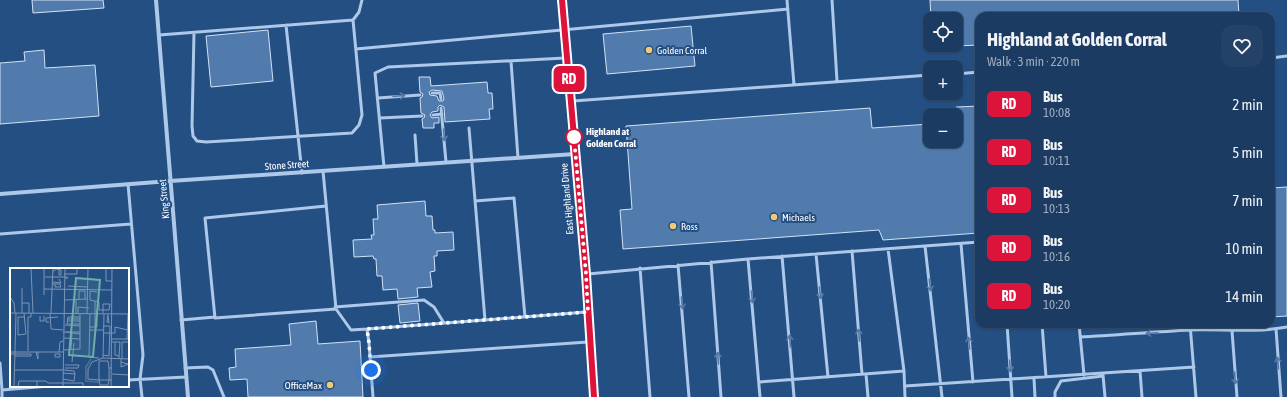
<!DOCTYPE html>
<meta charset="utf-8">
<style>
:root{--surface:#1b3b62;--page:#244268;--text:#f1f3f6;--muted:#a0adbe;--line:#395577}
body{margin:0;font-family:"Asap Condensed",sans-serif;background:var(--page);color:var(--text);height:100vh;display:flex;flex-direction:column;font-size:15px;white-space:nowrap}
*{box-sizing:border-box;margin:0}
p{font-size:13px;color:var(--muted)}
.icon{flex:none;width:22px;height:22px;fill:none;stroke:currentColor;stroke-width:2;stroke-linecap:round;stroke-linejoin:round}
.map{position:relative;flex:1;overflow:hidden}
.panel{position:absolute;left:975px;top:12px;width:300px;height:316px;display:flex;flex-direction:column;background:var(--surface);border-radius:12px;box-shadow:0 1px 3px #0004,0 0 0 1px var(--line)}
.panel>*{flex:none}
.badge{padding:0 8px;border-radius:6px;font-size:14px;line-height:26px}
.fabs{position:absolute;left:923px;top:12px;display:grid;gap:8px}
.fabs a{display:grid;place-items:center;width:40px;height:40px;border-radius:8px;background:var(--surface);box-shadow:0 1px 3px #0004,0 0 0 1px var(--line);font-size:20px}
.you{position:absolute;width:20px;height:20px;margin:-10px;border:3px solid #fff;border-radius:50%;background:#1a73e8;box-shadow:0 0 0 6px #1a73e833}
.map>.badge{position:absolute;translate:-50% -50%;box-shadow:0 0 0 2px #fff}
.round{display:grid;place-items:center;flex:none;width:42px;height:42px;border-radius:12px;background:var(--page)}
.headline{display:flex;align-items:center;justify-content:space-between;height:68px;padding:0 12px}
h1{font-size:19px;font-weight:700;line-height:30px}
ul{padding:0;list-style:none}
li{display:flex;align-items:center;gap:12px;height:48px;padding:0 12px}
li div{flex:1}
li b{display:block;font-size:15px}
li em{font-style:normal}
li .badge{min-width:44px;font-weight:700;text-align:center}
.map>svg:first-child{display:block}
.building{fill:#517bad;stroke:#d1e2f6;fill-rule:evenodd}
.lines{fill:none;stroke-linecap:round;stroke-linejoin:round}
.lane{stroke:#adc8e8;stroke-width:3}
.street{stroke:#adc8e8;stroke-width:4}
.primary{stroke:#eff5fe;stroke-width:10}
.oneway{stroke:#5479a6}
.line-casing{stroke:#fff;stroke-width:9}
.line{stroke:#dc143c;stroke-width:6}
.walk{stroke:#fff;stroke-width:4;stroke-dasharray:0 7.2}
.poi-dot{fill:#f2ca71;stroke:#244f83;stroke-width:1.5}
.stop-dot{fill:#fff;stroke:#dc143c;stroke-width:2}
.labels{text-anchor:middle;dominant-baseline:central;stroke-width:4;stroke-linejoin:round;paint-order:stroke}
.poi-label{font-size:10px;fill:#fff;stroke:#244f83;text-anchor:start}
.stop-label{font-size:10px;font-weight:bold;fill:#fff;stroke:#244f83;text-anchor:start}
.street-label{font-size:10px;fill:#fff;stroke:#244f83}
.inset-river{fill:none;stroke:#4b6a8f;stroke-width:2}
.inset-road{fill:none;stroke:#7c95b5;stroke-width:1}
.view{fill:#6fada8;fill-opacity:0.15;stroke:#6fada8;stroke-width:2}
.inset-edge{fill:none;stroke:#fff;stroke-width:2}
</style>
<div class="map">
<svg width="1287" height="397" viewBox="0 0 1287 397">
<rect width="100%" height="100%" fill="#244f83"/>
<path class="building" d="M32,0H103L104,8L33,13Z
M930,0H1238L1239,16H979V45L956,46V19H931Z
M691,26L695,66L607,74L603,34Z
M268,30L273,81L211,87L206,36Z
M44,50L45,68L95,65L99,116L0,124V63L25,61L24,52Z
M419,77H430L431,86L487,82L488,93H492L493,109H489L490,119L445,122L444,107L440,105L438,107V111L432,112L430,115L432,118L439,117V123H434V128H423L422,119L424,118L425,115L421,113L420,98L422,97L423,94L420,92ZM432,90L442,91L444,99L443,101H439L437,96L430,95L429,92Z
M979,106V233L883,240L879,230L623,249L620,210L632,209L626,126L870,108L872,128L930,124V141H956V107Z
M1287,187V316L1271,317V188Z
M425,201L426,216H432L433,230H435V233L453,232L454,250L437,251V256H434L435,271L430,272L432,287L417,288L418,297L398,299L397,289L383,290L382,276H377L376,259H374L373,256L354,257L353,240L372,239L371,235H374L373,219H378L377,205Z
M418,303L420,321L400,323L398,305Z
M316,321L318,344L360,341L363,397H248L247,379L230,380L229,368L236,367L235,349L291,345L289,324Z"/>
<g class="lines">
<path class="lane" d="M787,0L794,85
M832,0L837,81
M286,25L302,173
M194,33L192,126L193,136L197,141L206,142L352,133L359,125L362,115L353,20L359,12L362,0
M159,35L353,20
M356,49L788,9
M1271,58L1287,56
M511,61L518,158
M956,74L979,72
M432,93H440L441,99
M378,98L420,95
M573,101L930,75
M441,108L446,162
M433,115L442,114
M380,118L422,116
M469,128L485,320L586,312
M415,135L417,164
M384,167L375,73L388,67L565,58
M323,171L336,309L351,330L367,329L369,343L373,397
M128,184L143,355L140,379L142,397
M475,201L514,198L525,317
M326,206L205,218L215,318L336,309
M0,234L131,224
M961,244L973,382
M925,246L942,397
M888,249L904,371L905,397
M852,251L862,374
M816,254L828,377
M782,256L794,397
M748,259L760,397
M711,262L721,397
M678,265L689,397
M640,268L650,397
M588,274L748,259L979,242
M335,307L424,300L434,307L444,323
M181,320L215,317
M1007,324L1012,397
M1042,324L1046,377
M1079,324L1084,375
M1190,324L1196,397
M367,329L485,320
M1276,329L1281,397
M1232,331L1237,397
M1080,337C1117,335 1153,332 1190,330C1222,329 1255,333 1287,327
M370,357L588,342
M0,363L2,390
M185,368L208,367L213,370L224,397
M1140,371L1142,397
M866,374L868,397
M1103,375L1105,397
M1034,379L1035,397
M128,380L186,377
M759,382L904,371
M905,386L1194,367
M2,397V390L49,386
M1055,397V392L1061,381L1103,376"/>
<path class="street" d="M156,0L188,397
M0,194L170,181L575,154"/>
<path class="primary" d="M562,0L586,274L594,397"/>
</g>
<defs><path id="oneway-shaft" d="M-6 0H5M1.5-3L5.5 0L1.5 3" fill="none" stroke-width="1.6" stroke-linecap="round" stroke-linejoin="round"/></defs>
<g class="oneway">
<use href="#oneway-shaft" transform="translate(399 96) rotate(-5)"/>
<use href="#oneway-shaft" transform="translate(444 135) rotate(86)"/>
<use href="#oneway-shaft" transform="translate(930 285) rotate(84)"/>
<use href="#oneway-shaft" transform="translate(820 293) rotate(84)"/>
<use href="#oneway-shaft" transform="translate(752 297) rotate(85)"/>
<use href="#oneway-shaft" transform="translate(682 303) rotate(85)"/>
<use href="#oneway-shaft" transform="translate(1152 333) rotate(177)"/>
<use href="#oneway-shaft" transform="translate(859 335) rotate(-95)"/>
<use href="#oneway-shaft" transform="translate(790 341) rotate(-95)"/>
<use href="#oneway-shaft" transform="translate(969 343) rotate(-95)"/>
<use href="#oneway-shaft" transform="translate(718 358) rotate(-94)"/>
<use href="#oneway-shaft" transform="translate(1278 363) rotate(-94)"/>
<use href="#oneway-shaft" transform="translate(1010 366) rotate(86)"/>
<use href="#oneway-shaft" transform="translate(1235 378) rotate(86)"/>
</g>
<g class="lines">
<g class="line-casing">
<path id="line" d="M562,0L586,274L594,397"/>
</g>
<use href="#line" class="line"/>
<path class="walk" d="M371,370L369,343L367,329L588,312L586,274L574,137"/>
</g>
<g class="poi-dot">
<circle cx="649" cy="50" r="4"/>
<circle cx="774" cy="217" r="4"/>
<circle cx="673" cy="226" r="4"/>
<circle cx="330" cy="385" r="4"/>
</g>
<circle class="stop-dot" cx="574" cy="137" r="8"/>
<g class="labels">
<g class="poi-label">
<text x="657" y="50">Golden Corral</text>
<text x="782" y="217">Michaels</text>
<text x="681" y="226">Ross</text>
<text x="322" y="385" text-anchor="end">OfficeMax</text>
</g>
<g class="stop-label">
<text x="586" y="131">Highland at<tspan x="586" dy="12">Golden Corral</tspan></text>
</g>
<g class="street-label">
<text transform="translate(287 165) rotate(-4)">Stone Street</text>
<text transform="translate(164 199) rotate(-95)">King Street</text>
<text transform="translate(567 199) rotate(-95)">East Highland Drive</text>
</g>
</g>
<g transform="translate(10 268)">
<rect width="119" height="119" fill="#244f83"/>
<path class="inset-river" d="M81,91L76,99V113L89,114"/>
<path class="inset-road" d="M21,0L23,45M96,0V13H102M43,3L47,1L50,2H51V7H49V2M54,6H67V0M35,9H56L58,10H55M43,14L51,15L49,11M42,16H50L51,19H45V16M58,18L78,19M12,20V35M34,21L102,22M87,24L80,23V32L89,34V42H99L100,36H93V45M34,27V0M0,29L4,35L5,45M69,31V23H75V31M54,32L78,31M85,33V59M0,45L119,46M12,45V35H19V45M14,45L16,66L8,67V49H14M41,45L43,0M68,45V39L79,40M77,45L78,0M40,46L41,61L53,62M66,46V32M80,46L79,89L89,90M94,46L93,90L119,91M30,48V53H34V48M98,48L99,55L97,54L98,46M70,49H58L57,56H70M57,51H70M57,53H70M39,54H36V50L48,49M55,57L70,58M80,59H87V46M80,62H93M53,64H70M56,64L70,66M94,65H105V59L118,62M54,70L70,71M102,71H119M117,71L118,46M102,74H105V87L109,88V91M105,74H110L109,88M54,82L70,81V46M61,82L62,64M18,83V49H21V45M0,84H53M26,84L28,91V84M49,84L50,74L53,73M0,86H21M45,86H50V89H45ZM93,87L99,88L100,58H93M5,88H21V86M93,90L82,94L78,101V111L89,112L90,117H98L99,112H102M112,91V74H119M0,93V106M62,94L64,75M111,94L118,96L111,99V91M55,100H68L69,97H55M99,100L98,93H89V112H99V100H102M5,102H53M54,102L64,103L65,106M53,105L65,106M102,106L119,107M53,111L64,113L65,106M4,119L6,45M8,119L9,113H27M27,119V113H36L38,115H73V119M53,119L55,0M101,119L102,0"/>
<path class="view" d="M66,10L90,12L83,89L59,87Z"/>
<rect width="119" height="119" class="inset-edge"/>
</g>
</svg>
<div class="fabs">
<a><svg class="icon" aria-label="locate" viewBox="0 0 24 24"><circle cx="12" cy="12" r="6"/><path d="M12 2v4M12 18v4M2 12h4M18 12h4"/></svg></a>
<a>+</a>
<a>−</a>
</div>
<div class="you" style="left:371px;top:370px"></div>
<b class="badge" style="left:569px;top:79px;background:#dc143c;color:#fff">RD</b>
<section class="panel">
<div class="headline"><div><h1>Highland at Golden Corral</h1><p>Walk · 3 min · 220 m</p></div><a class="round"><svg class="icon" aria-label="heart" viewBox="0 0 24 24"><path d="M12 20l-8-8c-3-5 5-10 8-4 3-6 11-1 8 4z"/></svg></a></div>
<ul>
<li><span class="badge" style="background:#dc143c;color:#fff">RD</span><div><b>Bus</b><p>10:08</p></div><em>2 min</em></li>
<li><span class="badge" style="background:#dc143c;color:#fff">RD</span><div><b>Bus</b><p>10:11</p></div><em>5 min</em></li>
<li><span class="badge" style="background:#dc143c;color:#fff">RD</span><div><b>Bus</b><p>10:13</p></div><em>7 min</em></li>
<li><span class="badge" style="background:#dc143c;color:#fff">RD</span><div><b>Bus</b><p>10:16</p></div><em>10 min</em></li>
<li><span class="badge" style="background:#dc143c;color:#fff">RD</span><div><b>Bus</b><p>10:20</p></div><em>14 min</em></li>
</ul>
</section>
</div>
